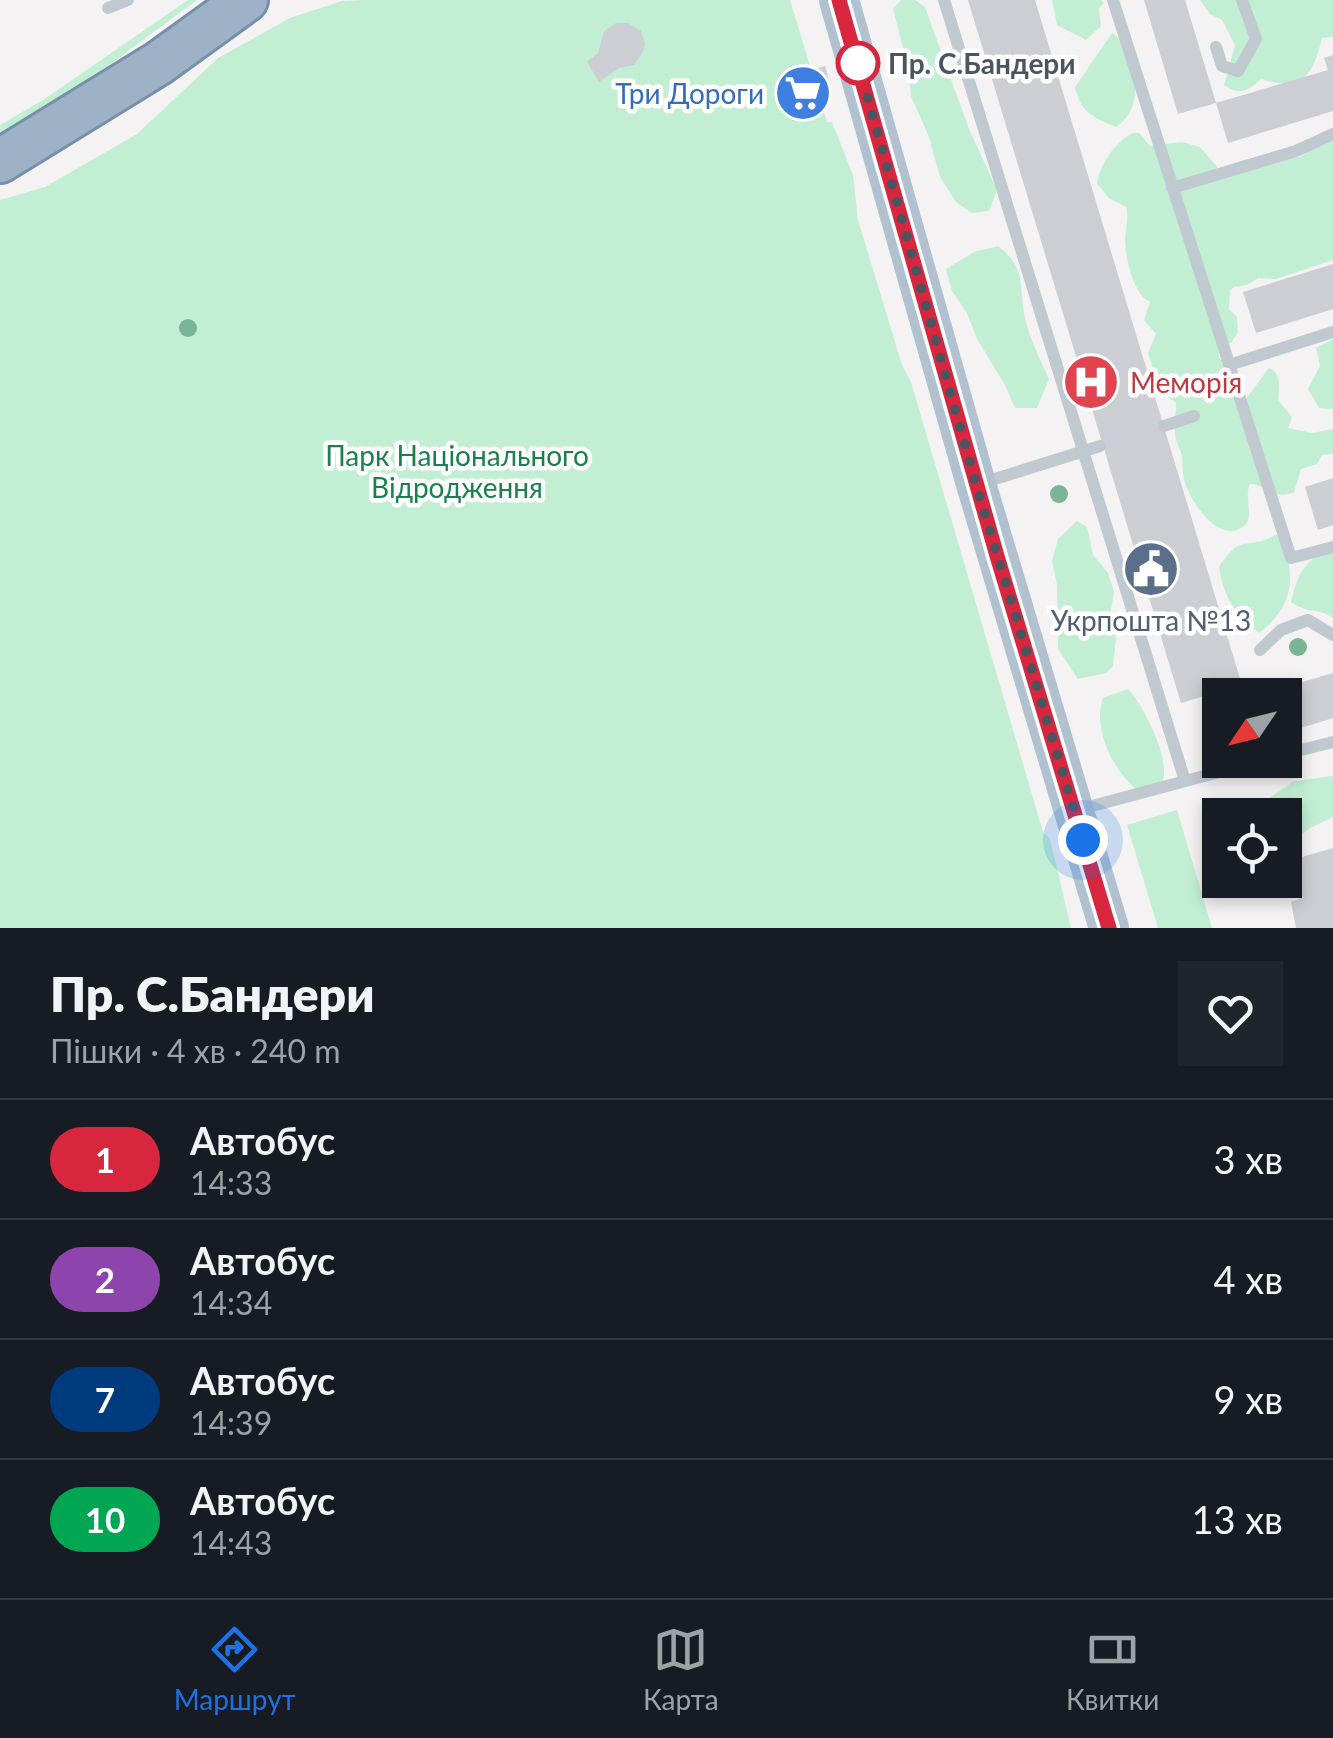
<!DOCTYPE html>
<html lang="uk">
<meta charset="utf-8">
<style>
:root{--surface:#171b24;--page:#20242c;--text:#f1f3f6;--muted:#9ea1a6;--line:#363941;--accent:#1d71e2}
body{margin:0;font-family:Lato,sans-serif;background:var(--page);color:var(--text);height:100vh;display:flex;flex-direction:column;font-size:38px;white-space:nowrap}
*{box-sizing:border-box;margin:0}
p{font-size:32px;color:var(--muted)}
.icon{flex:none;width:55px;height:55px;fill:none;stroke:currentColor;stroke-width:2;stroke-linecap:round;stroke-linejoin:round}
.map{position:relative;height:928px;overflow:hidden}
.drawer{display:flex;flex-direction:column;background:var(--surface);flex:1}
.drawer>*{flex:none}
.badge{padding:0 20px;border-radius:32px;font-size:35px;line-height:65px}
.needle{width:65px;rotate:235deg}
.tools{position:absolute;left:1202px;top:678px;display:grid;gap:20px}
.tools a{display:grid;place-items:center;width:100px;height:100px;border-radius:0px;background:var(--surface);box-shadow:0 5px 15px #0003;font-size:50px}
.you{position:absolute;width:50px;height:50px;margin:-25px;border:8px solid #fff;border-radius:50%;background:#1a73e8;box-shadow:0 0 0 15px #1a73e833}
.map>.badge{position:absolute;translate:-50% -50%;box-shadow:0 0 0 5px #fff}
.round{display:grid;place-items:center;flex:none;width:105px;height:105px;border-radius:0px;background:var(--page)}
.headline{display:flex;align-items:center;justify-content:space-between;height:170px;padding:0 50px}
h1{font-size:48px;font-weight:800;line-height:75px}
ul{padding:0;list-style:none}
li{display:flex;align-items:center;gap:30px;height:120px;padding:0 50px;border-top:2px solid var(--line)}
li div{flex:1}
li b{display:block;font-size:38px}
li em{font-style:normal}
li .badge{min-width:110px;font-weight:700;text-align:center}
.tabs{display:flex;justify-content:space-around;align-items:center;height:140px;border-top:2px solid var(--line);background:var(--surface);font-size:28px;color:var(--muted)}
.tabs a{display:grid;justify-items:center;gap:5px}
.tabs .selected{color:var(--accent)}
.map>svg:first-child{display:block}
.green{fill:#c2efd4}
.building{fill:#ccced4}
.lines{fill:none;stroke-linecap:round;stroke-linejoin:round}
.trunk-casing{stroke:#768fab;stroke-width:48}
.service{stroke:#c0c9d0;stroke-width:12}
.primary{stroke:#b2c1cf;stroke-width:40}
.trunk{stroke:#9eb2c7;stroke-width:42}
.tree{fill:#7cb498}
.line-casing{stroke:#fff;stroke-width:22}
.line{stroke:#d7263d;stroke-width:15}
.walk{stroke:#4a555f;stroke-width:10;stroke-dasharray:0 18}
.stop-dot{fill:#fff;stroke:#d7263d;stroke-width:5}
.labels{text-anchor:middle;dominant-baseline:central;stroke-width:9;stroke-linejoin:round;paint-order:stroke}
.stop-label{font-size:28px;font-weight:bold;fill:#4a555f;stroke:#fff;text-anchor:start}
.shop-label{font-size:28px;fill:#366cbe;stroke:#fff;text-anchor:end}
.health-label{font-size:28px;fill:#be3a42;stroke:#fff;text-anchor:start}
.park-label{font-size:28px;fill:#1a814e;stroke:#fff}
.service-label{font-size:28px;fill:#4e5e75;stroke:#fff}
</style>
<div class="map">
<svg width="1333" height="928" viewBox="0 0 1333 928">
<rect width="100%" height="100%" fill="#f4f2f2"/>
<path class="green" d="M188,0H197L66,97L0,138V125L43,100Z
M363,0H790L827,122H832L853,175L858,220L902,365L911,382L1043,832L1050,839L1071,928H0V200L45,187L137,134L218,58L290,18L342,1Z
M901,0H915L925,7L969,129L997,190L989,211L972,213L956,202L940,177L929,137L911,96L907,63L893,9Z
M1052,0H1101L1104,3L1099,9L1101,26L1086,40L1057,25Z
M1200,0H1333V37L1322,38C1313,76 1302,92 1261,79C1248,91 1240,96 1224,85L1235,45L1222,20L1210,14Z
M1112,33L1130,47C1134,76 1144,108 1116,127C1093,118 1080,112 1075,87Z
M1133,133H1139L1150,146L1182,142L1200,147L1219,169L1243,160L1299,157C1313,152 1318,140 1333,135V260L1276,279L1258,278L1247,285L1234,287L1230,291L1229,309L1237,317L1238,332L1231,343L1218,344L1219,358L1232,368L1246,399L1269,368C1282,373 1279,388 1278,400L1292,417L1288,428L1312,433L1333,429V454L1322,455L1317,464L1301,469L1294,492C1274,501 1267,484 1250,484C1243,497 1256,518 1243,527C1218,545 1189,499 1184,480C1182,472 1183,464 1182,456C1180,448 1175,442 1175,434C1174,424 1176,413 1176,403L1161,392L1148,353L1156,334L1144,320L1150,302C1133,294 1125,257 1125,238C1126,227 1129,217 1126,207L1109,198L1097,184C1100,164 1115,142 1133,133Z
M998,246C1028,269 1018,287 1025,318C1030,340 1040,359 1049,379L1037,408H1015L1005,385L977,339L967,313L952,291L946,269L974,252Z
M1333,339V409L1319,408L1308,389L1320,366L1316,348Z
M1077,521L1087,527L1093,555L1108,573L1114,592L1111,610L1116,639L1113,666L1106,673L1078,679L1058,649L1057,585L1052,561L1058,539Z
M1277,534C1298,571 1295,606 1259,633C1233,610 1225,601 1219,567C1242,531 1248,552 1277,534Z
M1333,546V618C1318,607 1310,615 1291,602C1298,572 1305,560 1333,546Z
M1128,689C1143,704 1170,758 1163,780C1160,789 1150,791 1142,794C1116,776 1091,730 1103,698Z
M1333,776V817L1310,828L1285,847V815H1253L1265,801L1294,781Z
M1177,810L1212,928H1158L1127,825Z"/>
<path class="building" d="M968,0H1035L1245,695H1238L1235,687L1181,703Z
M1144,0H1185L1216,103L1178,114Z
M616,23H628L641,31L645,44L642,54L634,65L619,68L599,82L587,62L598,53L604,31Z
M1333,55V111L1228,143L1216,103L1328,70L1324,58Z
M825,66L830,83L822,85L818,68Z
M808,67L821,113L793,122L779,75Z
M1333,264V309L1256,333L1243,292Z
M1333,478V525L1318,530L1305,487Z
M1333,673V718L1285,733V695L1261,694Z
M1333,848V928H1296L1291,902L1299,899L1288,861Z"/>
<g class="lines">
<g class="trunk-casing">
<path id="trunk" d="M0,161L159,63L246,0"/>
</g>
<path class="service" d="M944,0L1185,781
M1113,0L1291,558L1333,547
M108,8L128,0
M1216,47L1222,66L1238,71L1256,39L1242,0
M1172,188L1296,151L1333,134
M1229,365L1333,332
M1164,426L1194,416
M979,484L1100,446
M1260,650L1281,630L1308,620L1333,635
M1285,754L1333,742
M1081,809L1264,760"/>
<path class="primary" d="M839,0L976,484L1109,928"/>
<use href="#trunk" class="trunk"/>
</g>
<g class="tree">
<circle cx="188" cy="328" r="9"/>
<circle cx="1059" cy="494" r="9"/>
<circle cx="1298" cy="647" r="9"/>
</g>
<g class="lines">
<g class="line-casing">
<path id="line" d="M839,0L997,556L1109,928"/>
</g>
<use href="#line" class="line"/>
<path class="walk" d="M858,63L976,484L1083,840"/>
</g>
<defs>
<g id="supermarket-disc" transform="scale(2.875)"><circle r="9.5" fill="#3f7fe0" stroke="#fff"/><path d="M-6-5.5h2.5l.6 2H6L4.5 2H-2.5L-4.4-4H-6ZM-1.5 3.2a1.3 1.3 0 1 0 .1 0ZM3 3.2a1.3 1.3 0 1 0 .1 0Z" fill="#fff"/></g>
<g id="hospital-disc" transform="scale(2.875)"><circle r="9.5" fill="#e0444e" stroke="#fff"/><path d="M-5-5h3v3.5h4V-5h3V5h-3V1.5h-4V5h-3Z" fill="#fff"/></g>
<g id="civic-disc" transform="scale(2.875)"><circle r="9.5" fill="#5c6f8a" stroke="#fff"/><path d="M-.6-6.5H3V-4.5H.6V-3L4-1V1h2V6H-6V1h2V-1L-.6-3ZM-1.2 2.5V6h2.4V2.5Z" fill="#fff"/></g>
</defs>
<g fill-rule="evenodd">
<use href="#supermarket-disc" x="803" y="93"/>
<use href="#hospital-disc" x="1091" y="382"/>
<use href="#civic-disc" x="1151" y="569"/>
</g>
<circle class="stop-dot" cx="858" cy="63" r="20"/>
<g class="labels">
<g class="stop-label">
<text x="888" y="63">Пр. С.Бандери</text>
</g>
<g class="shop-label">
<text x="764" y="93">Три Дороги</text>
</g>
<g class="health-label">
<text x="1130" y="382">Меморія</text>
</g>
<g class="park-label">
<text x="457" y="455">Парк Національного<tspan x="457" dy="32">Відродження</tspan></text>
</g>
<g class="service-label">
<text x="1151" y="620">Укрпошта №13</text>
</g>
</g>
</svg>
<div class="tools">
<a><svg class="needle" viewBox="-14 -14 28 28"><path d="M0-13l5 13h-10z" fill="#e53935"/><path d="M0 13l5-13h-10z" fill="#9ea1a6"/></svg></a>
<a><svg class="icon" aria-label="locate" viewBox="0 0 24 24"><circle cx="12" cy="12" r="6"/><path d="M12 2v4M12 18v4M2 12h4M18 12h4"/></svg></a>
</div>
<div class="you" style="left:1083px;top:840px"></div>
</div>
<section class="drawer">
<div class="headline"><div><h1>Пр. С.Бандери</h1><p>Пішки · 4 хв · 240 m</p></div><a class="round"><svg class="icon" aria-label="heart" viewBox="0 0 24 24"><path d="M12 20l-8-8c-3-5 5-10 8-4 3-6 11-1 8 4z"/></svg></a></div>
<ul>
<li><span class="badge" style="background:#d7263d;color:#fff">1</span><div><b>Автобус</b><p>14:33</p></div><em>3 хв</em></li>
<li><span class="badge" style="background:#8e44ad;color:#fff">2</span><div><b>Автобус</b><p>14:34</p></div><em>4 хв</em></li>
<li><span class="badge" style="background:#003b80;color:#fff">7</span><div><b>Автобус</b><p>14:39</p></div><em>9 хв</em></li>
<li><span class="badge" style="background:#00a651;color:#fff">10</span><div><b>Автобус</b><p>14:43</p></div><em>13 хв</em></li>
</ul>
</section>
<nav class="tabs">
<a class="selected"><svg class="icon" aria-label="directions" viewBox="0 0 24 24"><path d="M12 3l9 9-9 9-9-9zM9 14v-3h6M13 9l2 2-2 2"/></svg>Маршрут</a>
<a><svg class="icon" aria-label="map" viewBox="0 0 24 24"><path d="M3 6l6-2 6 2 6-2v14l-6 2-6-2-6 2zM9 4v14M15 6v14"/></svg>Карта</a>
<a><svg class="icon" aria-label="tickets" viewBox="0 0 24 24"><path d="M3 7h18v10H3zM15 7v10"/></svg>Квитки</a>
</nav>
